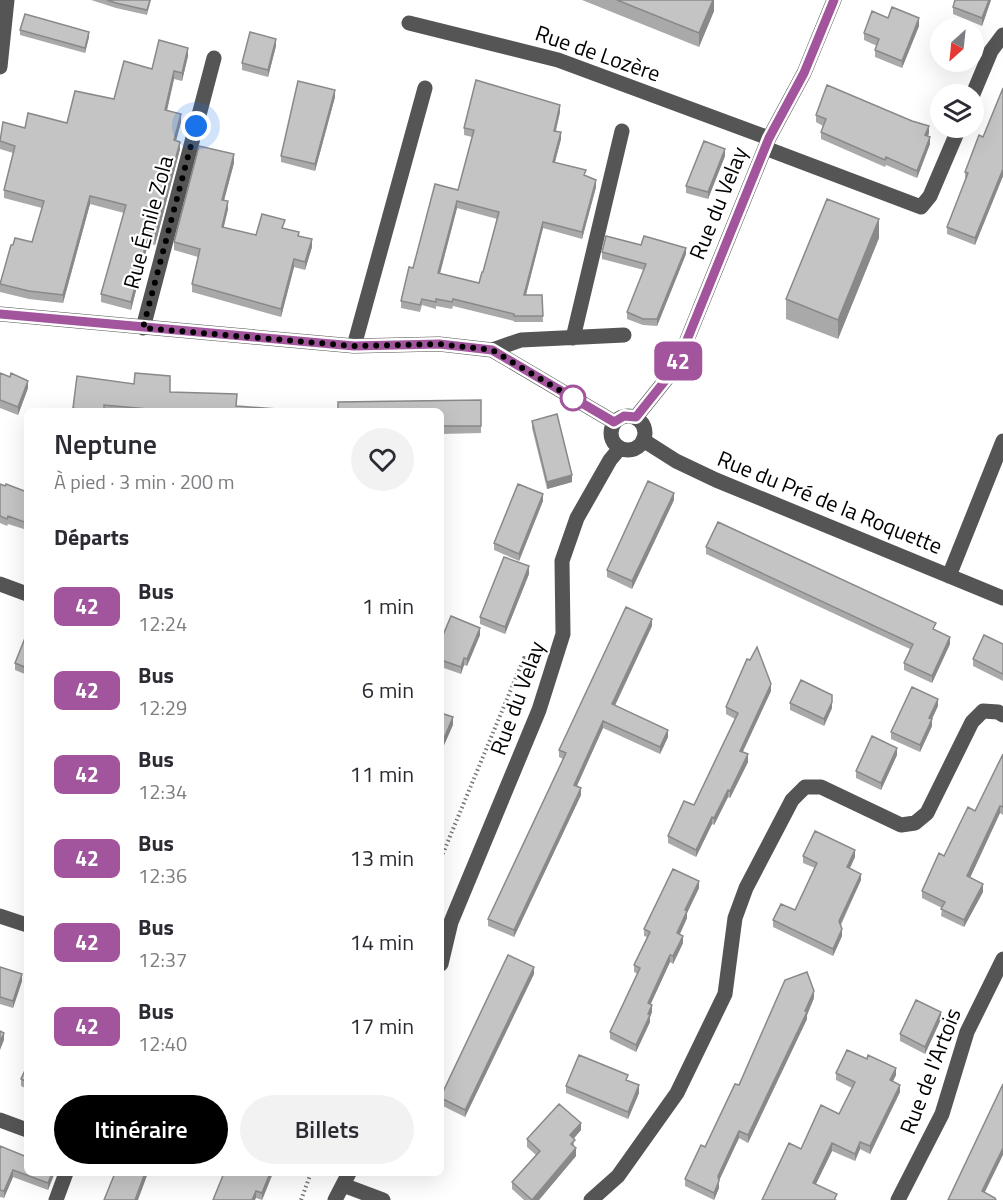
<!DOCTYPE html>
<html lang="fr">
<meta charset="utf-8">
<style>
:root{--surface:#fff;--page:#f2f2f3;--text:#2b2b33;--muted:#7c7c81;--accent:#000}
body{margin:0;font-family:"Titillium Web",sans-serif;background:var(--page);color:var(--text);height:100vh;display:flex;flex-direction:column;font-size:22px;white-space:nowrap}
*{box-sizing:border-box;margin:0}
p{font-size:20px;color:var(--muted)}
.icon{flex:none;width:33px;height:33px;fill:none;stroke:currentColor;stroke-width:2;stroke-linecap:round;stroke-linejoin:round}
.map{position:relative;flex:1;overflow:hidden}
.details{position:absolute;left:24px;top:408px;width:420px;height:768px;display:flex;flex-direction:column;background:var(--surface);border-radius:9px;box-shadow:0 6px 24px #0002}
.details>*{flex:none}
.badge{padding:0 12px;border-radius:9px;font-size:21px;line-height:39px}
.needle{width:39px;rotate:207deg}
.tools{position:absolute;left:930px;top:18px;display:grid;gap:12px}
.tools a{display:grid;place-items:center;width:54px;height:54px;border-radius:50%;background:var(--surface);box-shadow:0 6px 24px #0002;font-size:30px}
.you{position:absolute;width:30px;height:30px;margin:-15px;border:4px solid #fff;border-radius:50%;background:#1a73e8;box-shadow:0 0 0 9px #1a73e833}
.map>.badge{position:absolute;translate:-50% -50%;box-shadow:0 0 0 3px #fff}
h2{padding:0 30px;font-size:22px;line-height:54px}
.round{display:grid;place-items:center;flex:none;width:63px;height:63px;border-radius:32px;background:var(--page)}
.overview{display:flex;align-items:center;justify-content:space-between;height:102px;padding:0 30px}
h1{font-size:28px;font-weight:600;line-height:45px}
.button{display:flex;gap:12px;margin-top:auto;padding:12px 30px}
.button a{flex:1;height:69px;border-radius:36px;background:var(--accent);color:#fff;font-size:24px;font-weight:600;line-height:69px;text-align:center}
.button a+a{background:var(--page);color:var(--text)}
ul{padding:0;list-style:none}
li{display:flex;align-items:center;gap:18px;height:84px;padding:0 30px}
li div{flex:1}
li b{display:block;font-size:22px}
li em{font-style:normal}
li .badge{min-width:66px;font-weight:700;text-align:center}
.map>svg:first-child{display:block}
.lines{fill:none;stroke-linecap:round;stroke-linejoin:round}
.path{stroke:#777;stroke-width:4;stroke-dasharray:1.5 3;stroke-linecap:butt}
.minor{stroke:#555;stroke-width:15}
.wall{fill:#a9a9a9;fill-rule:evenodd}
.shaded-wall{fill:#898989}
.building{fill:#c4c4c4;stroke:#898989;stroke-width:1.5;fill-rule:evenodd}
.line-casing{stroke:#fff;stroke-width:14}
.line{stroke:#a2559d;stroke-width:9}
.walk{stroke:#000;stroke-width:6;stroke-dasharray:0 10.8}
.stop-dot{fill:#fff;stroke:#a2559d;stroke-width:3}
.labels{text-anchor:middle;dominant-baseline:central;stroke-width:4.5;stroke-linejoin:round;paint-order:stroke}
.street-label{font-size:22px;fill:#000;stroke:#fff}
</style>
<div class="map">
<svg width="1003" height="1200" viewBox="0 0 1003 1200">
<rect width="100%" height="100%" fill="#fff"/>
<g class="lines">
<path class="path" d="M441,858L524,658L536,663
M301,1200L311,1173"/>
<path class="minor" d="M409,23L558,60L769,138
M0,67L7,0
M973,94L991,51L1003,35
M765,148L921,207L930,196L959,128
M0,314L354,346L439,344L492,350L614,422
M143,328L214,58
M573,338L622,131
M354,346L425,88
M492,350L521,340L624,335
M611 433a17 17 0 1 1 34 0a17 17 0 1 1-34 0Z
M636,417L676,367L769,138L804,73L834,0
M643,440L676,461L716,480L1003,598
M949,576L1003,441
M0,584L27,594
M0,916L27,925
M441,964L451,922L539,710L563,634L562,561L577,518L610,460L620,448
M0,1120L27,1130
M343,1185L383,1200
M56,1200L66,1173
M335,1200L349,1173
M591,1200L618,1176L677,1093L725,994L735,918L746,888L792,800L805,787H821L901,825L915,823L927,813L972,722L983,711L998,712L1003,715
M898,1200L942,1114L967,1032L1003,959"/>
</g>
<path class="wall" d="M91,0H151L147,15L116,8Z
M582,0H714V11L699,47Z
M991,0L982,26L953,14V7Z
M888,18L919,26L902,68L875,57V50L877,46L864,40V33Z
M20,30L89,37L85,53L20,35Z
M276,46L268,77L242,70V63Z
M188,56L182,81L174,79L167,111L181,122L176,141L180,149L155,245L148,244L131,310L101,302V294L124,213L90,204L63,303L29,299L0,292V284L13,245L32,242L42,208L4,198V190L13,153L0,149V141L25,128L67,123L114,99L152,69Z
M1003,88V176L975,245L947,234V227L966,179H965V172L983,137Z
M335,97L315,171L281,162V156Z
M560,112L556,131L561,139L555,162L586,176L596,187L582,239L543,228L526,295H542L543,322H514V321L453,306L452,309L436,306V309L422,305L420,312L401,308V301L413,268L458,190L472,137L464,135V128ZM457,208L497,219L483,272L479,283L440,274Z
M816,115L929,133L928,136L930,144L917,178L886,165L885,167L821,139V132L823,126L816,122Z
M725,156L708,199L686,193V186Z
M234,163L224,200L228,209L223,227L256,235L285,229L299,236L312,247L305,270L294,267L281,317L192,292V284L198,257L174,250V242Z
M879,238L838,339L786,319V299Z
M641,245L686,254L657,326L643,325L627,319V312L644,270L602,259V252Z
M0,373L10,377L28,388L18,415L0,408Z
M170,392L236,406L305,411H73V408Z
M481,400V433L441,434V411Z
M532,421L572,482L547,489L532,428Z
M0,484L27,492V530L8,524L7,526L0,523Z
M674,500L632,589L607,577V570Z
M543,501L519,561L494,550V543Z
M706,547L936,630L950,644L932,683L904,670V663L910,649L706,554Z
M529,574L505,634L480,624V617Z
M652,626L615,706L668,737L660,754L603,728L577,786L581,795L514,937L488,926V919L563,759L559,757V750Z
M480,635L467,666L464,665L461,674L441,667V640Z
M27,639V675L15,670V663Z
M1003,644V681L973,666V659Z
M771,691L742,752L748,762L730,798L728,797L714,825L712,824L696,857L668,843V836L694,805L735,719L726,714V707Z
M790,703L832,708L824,726L790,710Z
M938,706L932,719V726L920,752L891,739V732Z
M1003,754V815L1000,813L970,878L983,892L964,927L941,916L942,908L922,898V891L975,811Z
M897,755L881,790L856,778V771Z
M803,856L855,857L850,868L861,880L841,925L842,936L833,956L773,927V920L795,910L815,868L803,863Z
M699,888L687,913V918L680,934L683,943L673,964L670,962L650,1005L652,1012L650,1017V1022L636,1052L610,1039V1032L638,974L634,972V965L647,937L644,936V929Z
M0,967L22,981L13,1008L0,1004Z
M534,974L465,1117L441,1105V1096Z
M814,998L807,1015V1019L748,1143L739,1138L719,1180V1188L714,1200L685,1186V1179L705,1147L739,1085Z
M941,1019L925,1054L900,1041V1034Z
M27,1066V1089L21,1086V1079Z
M836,1073L896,1075L893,1081L900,1092L870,1154L860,1149L855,1161L832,1151L816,1184L837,1200H762L801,1149L839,1114L852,1088L836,1080Z
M628,1081L639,1093L628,1119L566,1093V1086Z
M581,1130L573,1139L576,1156L539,1200H524L512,1189V1182L536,1155L527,1147V1139Z
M0,1146L54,1173L48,1190L13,1177L4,1198L0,1197Z
M273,1173L262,1200L256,1198L213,1200Z"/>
<path class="shaded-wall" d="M713,0H714V11L699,47V33Z
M989,0H991L982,26V18Z
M919,18V26L902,68V61Z
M89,32V37L85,53V48Z
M276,39V46L268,77V70Z
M188,48V56L182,81V73Z
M174,71V79L165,118V110Z
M335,90V97L315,171V164Z
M560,105V112L554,137V131Z
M181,114V122L174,148V140Z
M929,126V133L925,142V135Z
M561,132V139L553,169V162Z
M930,137V144L917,178V171Z
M180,142V149L155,245V237Z
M725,149V156L708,199V192Z
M234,154V163L222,208V200Z
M1003,169V176L975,245V238Z
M596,180V187L582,239V232Z
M90,196V204L63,303V295Z
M228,201V209L222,235V227Z
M457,201V208L438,280V273Z
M879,219V238L838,339V320Z
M543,222V228L524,302V295Z
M148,236V244L131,310V302Z
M312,239V247L305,270V262Z
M686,248V254L657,326V319Z
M294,259V267L281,317V309Z
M28,381V388L18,415V407Z
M572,475V482L547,489V482Z
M674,493V500L632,589V581Z
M543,494V501L519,561V554Z
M529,566V574L505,634V627Z
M652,619V626L612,711V704Z
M480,628V635L467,666V659Z
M950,637V644L932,683V676Z
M464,658V665L461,674V667Z
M771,684V691L740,758V751Z
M938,699V706L929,725V718Z
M832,702V708L824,726V719Z
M453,717V725L442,750V743Z
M932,719V726L920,752V745Z
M603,721V728L574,792V785Z
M668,730V737L660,754V747Z
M897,748V755L881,790V783Z
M748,754V762L730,798V791Z
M581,788V795L514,937V930Z
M728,790V797L714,825V818Z
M1000,806V813L967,884V876Z
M712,817V824L696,857V850Z
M855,850V857L847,874V867Z
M861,874V880L839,927V921Z
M699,881V888L687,913V918L677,940V933L685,910Z
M983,884V892L964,927V920Z
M842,929V936L833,956V949Z
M683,936V943L673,964V956Z
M670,955V962L648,1010V1003Z
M534,967V974L465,1117V1110Z
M22,974V981L13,1008V1001Z
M814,991V998L807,1015V1019L748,1143V1135Z
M652,1005V1012L650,1017V1022L636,1052V1045Z
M941,1012V1019L925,1054V1047Z
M4,1033V1040L0,1050V1042Z
M896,1068V1075L890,1087V1080Z
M639,1085V1093L628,1119V1112Z
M900,1085V1092L870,1154V1146Z
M581,1123V1130L570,1143V1135Z
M739,1131V1138L718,1183V1176Z
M860,1142V1149L855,1161V1154Z
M832,1143V1151L813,1190V1183Z
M576,1148V1156L539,1200H533Z
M1003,1148V1155L982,1198V1191Z
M13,1170V1177L4,1198V1191Z
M52,1173H54V1175L48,1190V1183Z
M145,1173H148L138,1200H135Z
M270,1173H273L262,1200V1193Z
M719,1181V1188L714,1200V1193Z
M256,1191V1198L255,1200H252Z"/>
<path class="building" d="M107,0H150L147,10L116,3Z
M617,0H713L699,33Z
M955,0H989L982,18L953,7Z
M892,7L919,18L902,61L875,50L879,39L864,33L872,11L888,18Z
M25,14L89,32L85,48L20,30Z
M250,32L276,39L268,70L242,63Z
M159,40L188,48L182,73L174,71L165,110L181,114L174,140L180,142L155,237L148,236L131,302L101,294L126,205L90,196L63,295L29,291L0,284L11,245H13L15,238L32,242L44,201L4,190L15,146L0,141L3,122L25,128L28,113L67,123L75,91L114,99L124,61L152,69Z
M476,80L560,105L554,131L561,132L553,162L586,170L584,175L596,180L582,232L543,222L524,295H542L543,316H514V314L453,299L452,302L436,299V302L422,299L420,305L401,301L409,267L413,268L435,184L458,190L474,130L464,128ZM457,201L499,212L483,272H482L479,283L438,273Z
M298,81L335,90L315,164L281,156Z
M827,85L912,121L929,126L925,135L930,137L917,171L886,157L885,160L821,132L826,119L816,115Z
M1003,88V169L975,238L947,227L968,173L965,172L979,135L983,137Z
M704,141L725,149L708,192L686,186Z
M199,146L234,154L222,200L228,201L222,227L256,235L262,214L285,220L282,228L299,232L298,236L312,239L305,262L294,259L281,309L192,284L200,249L174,242Z
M827,199L879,219L838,320L786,299Z
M606,236L641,245L644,236L686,248L657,319H643L627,312L646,264L602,252Z
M0,373L10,377L11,373L28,381L18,407L0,400Z
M135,373L170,376V392L237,394L236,406L305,411H171L104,405V411H77V409L73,408L77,376L134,384Z
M481,400V426H441V411H338V402Z
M557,414L572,475L547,482L532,421Z
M648,481L674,493L632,581L607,570Z
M0,484L5,486L6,484L27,492V523L8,516L7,519L0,516Z
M518,484L543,494L519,554L494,543Z
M718,522L936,623L933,629L950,637L932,676L904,663L913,644L706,547Z
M504,557L529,566L505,627L480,617Z
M626,607L652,619L612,704L668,730L660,747L603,721L574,785L581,788L514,930L488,919L566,753L559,750Z
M451,616L480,628L467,659L464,658L461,667L441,660V640Z
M984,635L1003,644V674L973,659Z
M25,638L27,639V668L15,663Z
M757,647L771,684L740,751L748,754L730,791L728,790L714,818L712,817L696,850L668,836L684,801L694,805L738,713L726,707L747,659L750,660Z
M801,680L832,695V702L824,719L790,703Z
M912,687L938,699L929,718L932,719L920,745L891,732Z
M441,713L453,717L442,743L441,742Z
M872,736L897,748L881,783L856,771Z
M1003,754V807L1000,806L967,876L983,884L964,920L941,909L945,902L922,891L939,853L944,856L968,807L975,811Z
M815,831L855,850L847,867L861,874L839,921L842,929L833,949L773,920L781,904L795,910L817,863L803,856Z
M673,869L699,881L685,910L687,911L677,933L683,936L673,956L670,955L648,1003L652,1005L648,1014L650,1015L636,1045L610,1032L640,968L634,965L650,932L644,929Z
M508,955L534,967L465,1110L441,1098V1096Z
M0,967L22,974L13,1001L0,997Z
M807,972L814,991L805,1011L807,1012L748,1135L739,1131L718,1176L719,1181L714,1193L685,1179L701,1145L705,1147L735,1084L739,1085L785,980Z
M916,1000L941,1012L925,1047L900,1034Z
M0,1031L4,1033L0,1042Z
M847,1050L867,1059L868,1055L896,1068L890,1080L900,1085L870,1146L860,1142L855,1154L832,1143L813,1183L837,1194L834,1200H762L789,1143L801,1149L821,1105L839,1114L855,1082L836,1073Z
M579,1055L628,1075L626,1080L639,1085L628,1112L566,1086Z
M27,1066V1082L21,1079Z
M1003,1084V1148L982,1191L995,1198L996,1200H948Z
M559,1104L581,1123L570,1135L575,1140L571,1144L576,1148L532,1200L512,1182L540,1151L527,1139Z
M0,1146L27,1157V1173H52L48,1183L13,1170L4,1191L0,1190Z
M115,1173H145L135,1200H104Z
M224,1173H270L262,1193L256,1191L252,1200H213Z"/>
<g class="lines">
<g class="line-casing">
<path id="line" d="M0,314L354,346L439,344L492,350L614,422L624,416L636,417L676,367L769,138L804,73L834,0"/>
</g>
<use href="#line" class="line"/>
<path class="walk" d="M196,126L143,328L354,346L439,344L492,350L576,400L573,398"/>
</g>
<circle class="stop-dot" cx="573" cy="398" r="12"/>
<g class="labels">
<g class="street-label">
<text transform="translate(598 53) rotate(19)">Rue de Lozère</text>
<text transform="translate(718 203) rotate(-68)">Rue du Velay</text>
<text transform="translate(148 222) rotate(-75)">Rue Émile Zola</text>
<text transform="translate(830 502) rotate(22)">Rue du Pré de la Roquette</text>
<text transform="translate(517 698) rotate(-70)">Rue du Velay</text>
<text transform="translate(930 1071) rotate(-69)">Rue de l'Artois</text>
</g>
</g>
</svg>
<div class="tools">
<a><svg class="needle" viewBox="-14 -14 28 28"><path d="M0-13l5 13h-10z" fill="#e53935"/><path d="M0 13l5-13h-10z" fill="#7c7c81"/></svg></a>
<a><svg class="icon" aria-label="layers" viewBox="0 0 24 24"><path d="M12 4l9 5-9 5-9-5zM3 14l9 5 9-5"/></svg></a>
</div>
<div class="you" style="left:196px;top:126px"></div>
<b class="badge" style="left:678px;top:361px;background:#a2559d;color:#fff">42</b>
<section class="details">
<div class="overview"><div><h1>Neptune</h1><p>À pied · 3 min · 200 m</p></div><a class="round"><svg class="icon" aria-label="heart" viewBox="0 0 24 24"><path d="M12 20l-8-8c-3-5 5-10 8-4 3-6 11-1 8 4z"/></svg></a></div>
<h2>Départs</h2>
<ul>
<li><span class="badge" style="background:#a2559d;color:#fff">42</span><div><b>Bus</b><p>12:24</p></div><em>1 min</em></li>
<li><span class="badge" style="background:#a2559d;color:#fff">42</span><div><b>Bus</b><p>12:29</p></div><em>6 min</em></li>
<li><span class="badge" style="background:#a2559d;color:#fff">42</span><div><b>Bus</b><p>12:34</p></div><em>11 min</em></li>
<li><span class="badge" style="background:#a2559d;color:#fff">42</span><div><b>Bus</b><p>12:36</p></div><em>13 min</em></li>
<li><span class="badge" style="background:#a2559d;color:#fff">42</span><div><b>Bus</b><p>12:37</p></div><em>14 min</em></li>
<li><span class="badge" style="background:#a2559d;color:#fff">42</span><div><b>Bus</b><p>12:40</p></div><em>17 min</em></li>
</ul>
<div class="button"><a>Itinéraire</a><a>Billets</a></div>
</section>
</div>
